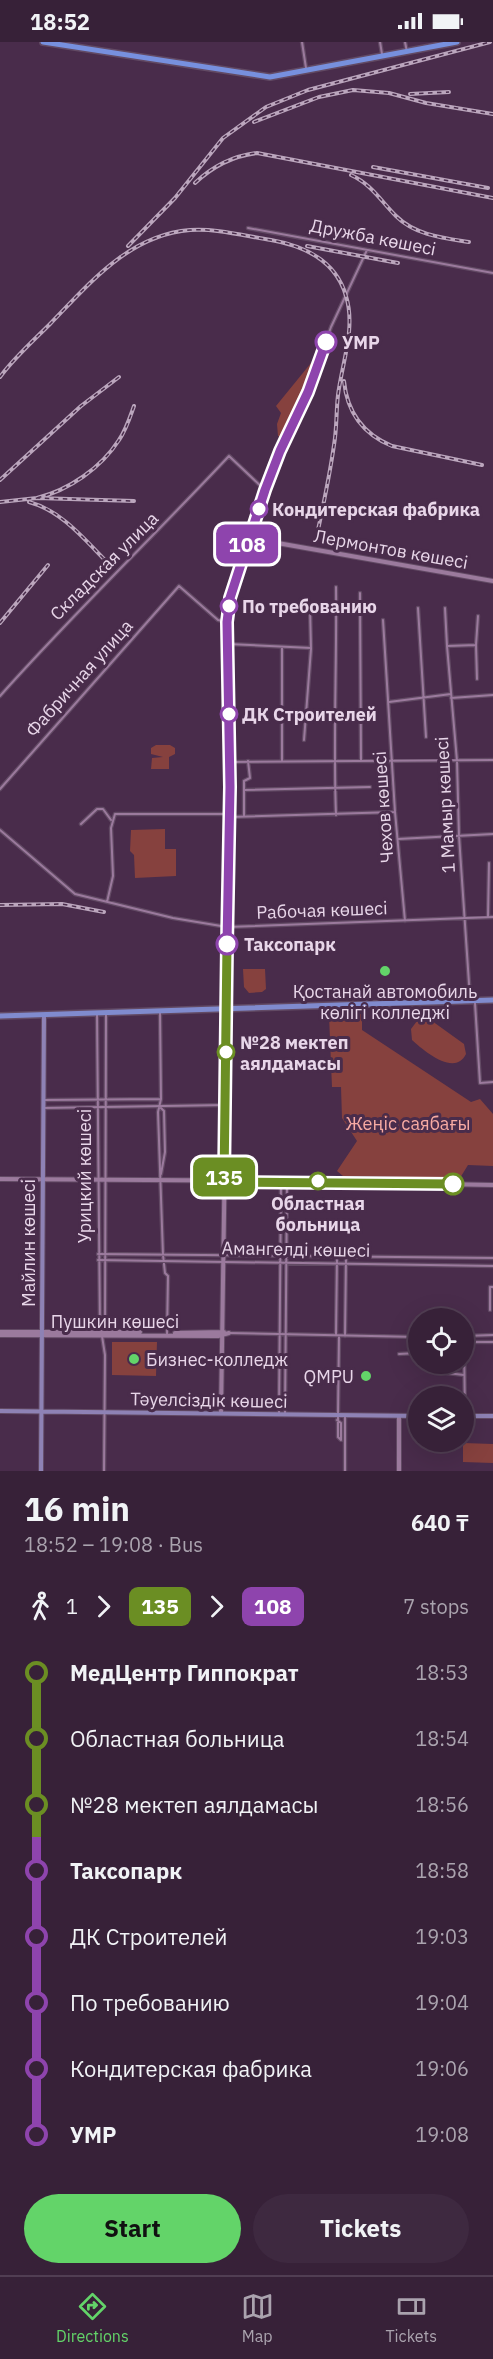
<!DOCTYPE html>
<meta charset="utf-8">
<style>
:root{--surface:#372138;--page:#3e2940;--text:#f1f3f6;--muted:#aaa3ae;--line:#513e53;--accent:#63d469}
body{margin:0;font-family:"IBM Plex Sans",sans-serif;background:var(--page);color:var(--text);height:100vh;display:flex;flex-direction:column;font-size:22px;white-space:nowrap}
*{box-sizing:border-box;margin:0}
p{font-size:20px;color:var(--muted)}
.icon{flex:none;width:33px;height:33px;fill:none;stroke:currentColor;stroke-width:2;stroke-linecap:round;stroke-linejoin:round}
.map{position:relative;height:1429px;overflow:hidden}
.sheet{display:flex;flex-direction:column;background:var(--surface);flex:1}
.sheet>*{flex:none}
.badge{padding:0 12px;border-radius:9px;font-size:21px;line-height:39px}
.fabs{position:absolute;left:408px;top:1266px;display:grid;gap:12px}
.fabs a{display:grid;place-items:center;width:66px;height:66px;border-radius:50%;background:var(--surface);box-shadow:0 6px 24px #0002,0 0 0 2px var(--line);font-size:30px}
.map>.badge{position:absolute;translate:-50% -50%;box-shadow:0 0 0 3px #fff}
.legs{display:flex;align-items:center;gap:9px;height:66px;padding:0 24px;font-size:20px}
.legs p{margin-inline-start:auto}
.summary{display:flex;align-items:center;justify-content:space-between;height:102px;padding:0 24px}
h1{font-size:33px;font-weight:700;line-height:45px}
.primary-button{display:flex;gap:12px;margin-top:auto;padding:12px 24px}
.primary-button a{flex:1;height:69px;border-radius:36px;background:var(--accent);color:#111;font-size:24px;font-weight:700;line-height:69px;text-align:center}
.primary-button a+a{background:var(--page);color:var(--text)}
ul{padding:0 24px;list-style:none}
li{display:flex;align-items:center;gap:21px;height:66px;font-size:22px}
li i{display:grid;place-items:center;width:9px;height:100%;margin:0 8px;background:currentColor}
li i::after{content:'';width:15px;height:15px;margin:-8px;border:4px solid;border-radius:50%;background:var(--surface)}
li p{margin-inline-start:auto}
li:first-child i{background:linear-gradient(#0000 50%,currentColor 0)}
li:last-child i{background:linear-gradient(currentColor 50%,#0000 0)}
.status{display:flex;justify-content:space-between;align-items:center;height:42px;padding:0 30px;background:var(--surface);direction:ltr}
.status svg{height:16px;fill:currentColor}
.tabs{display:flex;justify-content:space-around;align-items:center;height:84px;border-top:2px solid var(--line);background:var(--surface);font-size:16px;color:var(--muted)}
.tabs a{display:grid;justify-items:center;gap:3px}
.tabs .current{color:var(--accent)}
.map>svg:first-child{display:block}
.green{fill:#86413e}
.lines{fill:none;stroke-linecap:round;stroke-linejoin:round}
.minor-casing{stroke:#624a64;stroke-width:4.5}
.tertiary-casing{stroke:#624a64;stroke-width:6}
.secondary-casing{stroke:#624a64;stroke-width:6}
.primary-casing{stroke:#624a64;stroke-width:8}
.trunk-casing{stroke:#624a64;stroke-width:8}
.minor{stroke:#9b7a9d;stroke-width:2}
.tertiary{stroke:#9b7a9d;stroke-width:4}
.secondary{stroke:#8e82b5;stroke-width:4}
.primary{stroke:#808bce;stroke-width:5}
.trunk{stroke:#7790de;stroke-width:5}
.rail-casing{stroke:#bba6bd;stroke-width:4}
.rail{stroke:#492c4b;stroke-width:1.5;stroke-dasharray:4.5;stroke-linecap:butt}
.line-1-casing{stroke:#fff;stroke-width:14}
.line-2-casing{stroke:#fff;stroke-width:14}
.line-1{stroke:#6b8e23;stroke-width:9}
.line-2{stroke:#8e44ad;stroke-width:9}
.stop-2-dot{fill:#fff;stroke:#8e44ad;stroke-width:3}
.poi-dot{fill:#63d469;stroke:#492c4b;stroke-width:2}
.stop-1-dot{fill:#fff;stroke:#6b8e23;stroke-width:3}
.labels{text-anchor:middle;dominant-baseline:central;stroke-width:6;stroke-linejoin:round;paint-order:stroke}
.street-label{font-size:18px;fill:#e8d6e9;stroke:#492c4b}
.stop-label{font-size:18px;font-weight:bold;fill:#e8d6e9;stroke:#492c4b;text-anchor:start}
.poi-label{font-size:18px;fill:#e8d6e9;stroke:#492c4b}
.park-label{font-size:18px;fill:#f7aaa3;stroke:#492c4b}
</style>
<div class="status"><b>18:52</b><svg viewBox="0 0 49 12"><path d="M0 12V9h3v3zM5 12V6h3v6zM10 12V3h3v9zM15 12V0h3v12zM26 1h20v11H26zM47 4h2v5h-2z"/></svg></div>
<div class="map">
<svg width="493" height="1429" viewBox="0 0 493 1429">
<rect width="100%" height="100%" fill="#492c4b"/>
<path class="green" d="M311,321L315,322L300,359L281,395L278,394L277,382L281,371L276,364Z
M156,703H170L175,706V712L169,715V727H151L152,716L163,715L151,712V706Z
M165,787V807H176V834L135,836L134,813L130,809L131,788Z
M243,927H265L266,947L262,950L249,951L244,945Z
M362,972V988L471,1060L480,1057L493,1072V1124L468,1123L460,1136L343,1134L337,1129L357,1099L342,1076L341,1045H332L329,973Z
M422,977L432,979L464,1002L466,1012C455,1035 424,1009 412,998L411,987L417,979Z
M112,1300H157L156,1334L112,1333Z
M463,1401L493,1402V1421L463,1420Z"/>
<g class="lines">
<g class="minor-casing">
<path id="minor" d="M302,0L306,26
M380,0L382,12
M405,0L407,10
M248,186L493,231
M249,496L280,409L308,350L331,285L367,208
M360,551L361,719
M304,561L310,565L311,607L304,698
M418,566L426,695
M445,566L447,604L457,719L459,794L470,956
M383,578L395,770L405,879
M228,602L311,606
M447,604L476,603
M282,606V719
M477,637L476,603L478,574
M0,654C74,571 153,495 229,414L265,448
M451,656L493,653
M389,660L451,652
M230,720L493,718
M0,747L179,544L218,578L227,580
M244,748L370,745
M336,773C333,697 337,621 336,545
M244,774V739L250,736L248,719
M230,775L395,770
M81,782L97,767H103L111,778
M0,788L75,852L173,876L227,885L493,875
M398,797L493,792
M107,860L113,834L111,786L115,772H230
M488,875L489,821
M475,961L480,1041L493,1040
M160,970L161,1057L158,1070L163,1213L165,1231L168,1234L167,1293
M97,972L100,1289
M44,1058L161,1057
M160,1065L164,1069L165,1110L161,1132
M43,1066L225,1063
M98,1212L493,1216
M98,1218L493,1224
M490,1268V1245H493
M105,1290L106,972
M229,1291L418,1295
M336,1293L337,1215
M102,1294L105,1313L104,1429
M345,1294L346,1216
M464,1294L493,1293
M399,1312L418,1311
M445,1322L447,1331L464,1333
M279,1372L281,1139
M285,1373L287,1139
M465,1374L464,1300H493
M337,1378L341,1381V1398L338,1395V1373L339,1294
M345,1429V1373"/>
</g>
<g class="tertiary-casing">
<path id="tertiary" d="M0,1137L287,1139L493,1143
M0,1290H140
M175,1291L224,1290
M0,1293L218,1294L229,1291
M221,1371L230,775L227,580C231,550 240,524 249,496L493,539
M399,1429V1374"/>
</g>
<g class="secondary-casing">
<path id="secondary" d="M0,1369L418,1374
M464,1374H493
M41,1429L44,974"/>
</g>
<g class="primary-casing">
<path id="primary" d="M0,974L493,958"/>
</g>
<g class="trunk-casing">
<path id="trunk" d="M43,0L270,35L457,0"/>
</g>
<use href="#minor" class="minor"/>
<use href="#tertiary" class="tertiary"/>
<use href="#secondary" class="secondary"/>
<use href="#primary" class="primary"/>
<use href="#trunk" class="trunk"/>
<g class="rail-casing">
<path id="rail" d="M410,52L449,50
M254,80L319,55L353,48L389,51L426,61L493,72
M373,125L488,146
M351,133C371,142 381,159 396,174C415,193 443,196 469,200
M195,141C213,124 232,114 257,111L493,156
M128,204L175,156L223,96L266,65L308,48L490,0
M307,204L398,221
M0,335C14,316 33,299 50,282C90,241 129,193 190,188C216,186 245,194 271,198C305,204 336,219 346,254C356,286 342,321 338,353C336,370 337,386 334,403C330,431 324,460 318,488
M344,339C347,370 363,392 392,404L482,423
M0,438L81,364L119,335
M37,456C69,448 101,426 119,398C126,388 130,375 134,364
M0,460L37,456L134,459
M29,460C62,469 84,497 107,520
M0,581L48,523
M0,863L62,862L104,870"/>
</g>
<use href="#rail" class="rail"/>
</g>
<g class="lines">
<g class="line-1-casing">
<path id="line-1" d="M227,902L224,1140L453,1142"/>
</g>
<g class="line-2-casing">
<path id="line-2" d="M227,902L230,745L227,580L230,556L265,448L280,409L308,350L326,300"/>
</g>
<use href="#line-1" class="line-1"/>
<use href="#line-2" class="line-2"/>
</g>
<g class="stop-2-dot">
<circle cx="326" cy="300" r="10"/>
<circle cx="259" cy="467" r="8"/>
<circle cx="229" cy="564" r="8"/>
<circle cx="229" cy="672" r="8"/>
<circle cx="227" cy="902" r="10"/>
</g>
<g class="poi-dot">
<circle cx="385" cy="929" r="6"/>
<circle cx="134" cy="1317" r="6"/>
<circle cx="366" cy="1334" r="6"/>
</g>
<g class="stop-1-dot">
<circle cx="226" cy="1010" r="8"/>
<circle cx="318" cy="1139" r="8"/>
<circle cx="453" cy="1142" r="10"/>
</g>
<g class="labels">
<g class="street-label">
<text transform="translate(373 195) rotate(11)">Дружба көшесі</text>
<text transform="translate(391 507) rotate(10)">Лермонтов көшесі</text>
<text transform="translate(104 524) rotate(-45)">Складская улица</text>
<text transform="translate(79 636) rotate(-48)">Фабричная улица</text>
<text transform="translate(445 763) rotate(-93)">1 Мамыр көшесі</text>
<text transform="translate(383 765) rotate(-94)">Чехов көшесі</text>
<text transform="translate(322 868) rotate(-2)">Рабочая көшесі</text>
<text transform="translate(84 1134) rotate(-90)">Урицкий көшесі</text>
<text transform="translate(28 1201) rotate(-90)">Майлин көшесі</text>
<text transform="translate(296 1207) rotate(1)">Амангелді көшесі</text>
<text x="115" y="1279">Пушкин көшесі</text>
<text transform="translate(209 1358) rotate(1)">Тәуелсіздік көшесі</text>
</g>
<g class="stop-label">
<text x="342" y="300">УМР</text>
<text x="272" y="467">Кондитерская фабрика</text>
<text x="242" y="564">По требованию</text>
<text x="242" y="672">ДК Строителей</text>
<text x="244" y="902">Таксопарк</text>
<text x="240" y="1000">№28 мектеп<tspan x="240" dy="21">аялдамасы</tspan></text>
<text x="318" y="1161" text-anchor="middle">Областная<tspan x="318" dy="21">больница</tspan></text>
</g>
<g class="poi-label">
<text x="385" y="949">Қостанай автомобиль<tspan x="385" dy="21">көлігі колледжі</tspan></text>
<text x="146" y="1317" text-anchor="start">Бизнес-колледж</text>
<text x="354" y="1334" text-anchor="end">QMPU</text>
</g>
<g class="park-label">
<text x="408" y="1081">Жеңіс саябағы</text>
</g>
</g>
</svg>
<div class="fabs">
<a><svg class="icon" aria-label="locate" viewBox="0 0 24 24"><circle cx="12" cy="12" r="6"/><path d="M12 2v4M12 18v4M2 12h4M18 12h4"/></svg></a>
<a><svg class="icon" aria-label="layers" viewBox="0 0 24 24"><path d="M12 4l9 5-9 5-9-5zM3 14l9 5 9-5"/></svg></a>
</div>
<b class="badge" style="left:224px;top:1135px;background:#6b8e23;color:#fff">135</b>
<b class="badge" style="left:247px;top:502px;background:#8e44ad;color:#fff">108</b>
</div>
<section class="sheet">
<div class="summary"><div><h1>16 min</h1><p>18:52 – 19:08 · Bus</p></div><b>640 ₸</b></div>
<div class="legs"><svg class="icon" aria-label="walk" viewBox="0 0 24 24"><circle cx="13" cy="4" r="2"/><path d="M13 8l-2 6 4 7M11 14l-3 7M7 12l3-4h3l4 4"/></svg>1<svg class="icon" aria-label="forward" viewBox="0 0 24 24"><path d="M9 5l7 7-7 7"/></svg><b class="badge" style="background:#6b8e23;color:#fff">135</b><svg class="icon" aria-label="forward" viewBox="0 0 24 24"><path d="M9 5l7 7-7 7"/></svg><b class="badge" style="background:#8e44ad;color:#fff">108</b><p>7 stops</p></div>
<ul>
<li><i style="color:#6b8e23"></i><b>МедЦентр Гиппократ</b><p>18:53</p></li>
<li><i style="color:#6b8e23"></i><span>Областная больница</span><p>18:54</p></li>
<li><i style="color:#6b8e23"></i><span>№28 мектеп аялдамасы</span><p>18:56</p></li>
<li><i style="color:#8e44ad"></i><b>Таксопарк</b><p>18:58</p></li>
<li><i style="color:#8e44ad"></i><span>ДК Строителей</span><p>19:03</p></li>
<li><i style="color:#8e44ad"></i><span>По требованию</span><p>19:04</p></li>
<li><i style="color:#8e44ad"></i><span>Кондитерская фабрика</span><p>19:06</p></li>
<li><i style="color:#8e44ad"></i><b>УМР</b><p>19:08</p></li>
</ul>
<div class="primary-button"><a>Start</a><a>Tickets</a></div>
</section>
<nav class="tabs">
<a class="current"><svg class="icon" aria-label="directions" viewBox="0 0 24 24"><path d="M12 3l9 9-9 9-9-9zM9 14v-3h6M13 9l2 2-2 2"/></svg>Directions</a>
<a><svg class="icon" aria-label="map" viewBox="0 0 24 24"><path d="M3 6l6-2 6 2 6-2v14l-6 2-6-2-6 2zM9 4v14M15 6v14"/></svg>Map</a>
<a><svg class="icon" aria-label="tickets" viewBox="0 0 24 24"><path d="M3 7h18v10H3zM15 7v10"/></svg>Tickets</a>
</nav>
